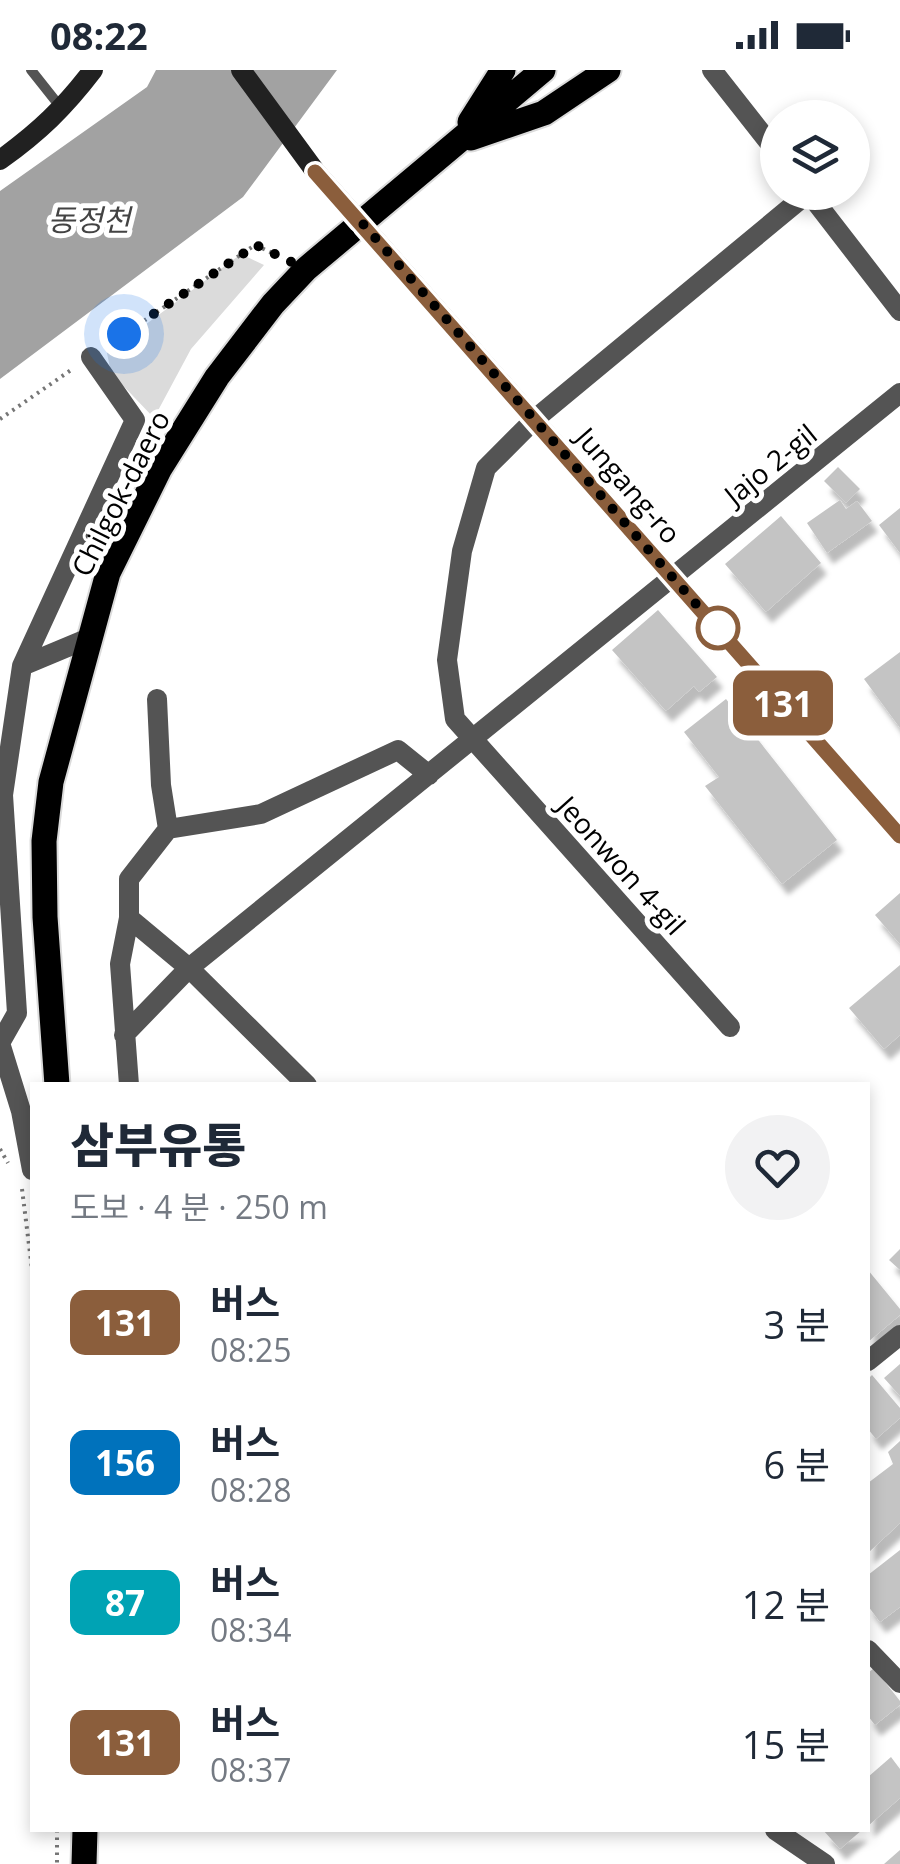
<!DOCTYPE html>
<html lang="ko">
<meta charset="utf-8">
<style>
:root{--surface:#fff;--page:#f2f2f3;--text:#1f2937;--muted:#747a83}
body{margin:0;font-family:"Open Sans","Noto Sans KR",sans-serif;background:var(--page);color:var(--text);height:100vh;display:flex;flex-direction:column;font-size:38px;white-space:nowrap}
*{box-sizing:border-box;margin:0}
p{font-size:32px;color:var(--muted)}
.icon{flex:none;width:55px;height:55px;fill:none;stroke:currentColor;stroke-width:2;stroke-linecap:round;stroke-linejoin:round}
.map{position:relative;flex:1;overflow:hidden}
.side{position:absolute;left:30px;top:1012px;width:840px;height:750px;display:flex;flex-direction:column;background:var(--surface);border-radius:0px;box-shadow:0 5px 15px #0003}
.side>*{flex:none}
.badge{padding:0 20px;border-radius:15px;font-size:35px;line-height:65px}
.controls{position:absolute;left:760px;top:30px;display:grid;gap:20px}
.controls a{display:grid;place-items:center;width:110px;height:110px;border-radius:50%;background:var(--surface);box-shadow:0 5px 15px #0003;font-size:50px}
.you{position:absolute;width:50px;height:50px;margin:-25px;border:8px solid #fff;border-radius:50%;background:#1a73e8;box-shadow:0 0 0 15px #1a73e833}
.map>.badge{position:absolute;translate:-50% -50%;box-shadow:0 0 0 5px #fff}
.round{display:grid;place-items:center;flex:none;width:105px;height:105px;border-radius:52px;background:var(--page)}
.overview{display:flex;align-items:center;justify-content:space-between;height:170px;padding:0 40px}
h1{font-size:48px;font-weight:800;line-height:75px}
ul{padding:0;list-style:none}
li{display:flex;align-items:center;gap:30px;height:140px;padding:0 40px}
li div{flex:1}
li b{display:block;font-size:38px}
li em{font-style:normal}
li .badge{min-width:110px;font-weight:700;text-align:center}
.status{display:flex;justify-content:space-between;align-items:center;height:70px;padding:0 50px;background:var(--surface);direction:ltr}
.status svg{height:28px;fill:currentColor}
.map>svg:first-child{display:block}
.green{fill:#dbdbdb}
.water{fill:#a2a2a2}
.building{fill:#c4c4c4;filter:url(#shadow)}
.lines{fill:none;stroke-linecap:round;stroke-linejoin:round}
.primary-casing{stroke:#dbdbdb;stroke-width:29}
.path{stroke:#767676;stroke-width:4;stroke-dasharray:2.5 5;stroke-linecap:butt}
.lane{stroke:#545454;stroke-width:10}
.street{stroke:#545454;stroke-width:20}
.secondary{stroke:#212121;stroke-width:20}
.primary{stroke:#000;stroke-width:25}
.line-casing{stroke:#fff;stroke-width:22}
.line{stroke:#8b5e3c;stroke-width:15}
.walk{stroke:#000;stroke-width:10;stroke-dasharray:0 18}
.stop-dot{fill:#fff;stroke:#8b5e3c;stroke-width:5}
.labels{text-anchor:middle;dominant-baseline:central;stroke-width:10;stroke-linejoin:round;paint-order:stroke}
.street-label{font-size:28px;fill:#000;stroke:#fff}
.water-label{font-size:30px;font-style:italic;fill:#434343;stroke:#fff}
</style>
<div class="status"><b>08:22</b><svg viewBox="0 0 49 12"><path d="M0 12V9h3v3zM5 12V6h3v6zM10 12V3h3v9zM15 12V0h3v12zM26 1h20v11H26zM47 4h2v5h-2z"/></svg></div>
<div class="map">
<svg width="900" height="1794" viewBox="0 0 900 1794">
<defs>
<filter id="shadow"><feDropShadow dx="6" dy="11" stdDeviation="2.5" flood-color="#0004"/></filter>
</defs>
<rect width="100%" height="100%" fill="#fff"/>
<path class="green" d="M241,184L264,195L191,279L154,348L111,303L107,283Z"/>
<path class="water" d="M156,0H337L243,127L0,309V121L147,17Z"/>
<path class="building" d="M838,397L860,419L846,433L824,411Z
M840,430L846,439L857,431L872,451L827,483L807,453Z
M900,438V483L879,455Z
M781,446L821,493L766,542L725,494Z
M658,540L717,607L699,622L694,616L666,641L612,580Z
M900,582V658L864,609Z
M726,629L837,770L782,814L705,716L719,707L684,662Z
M900,823V874L875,845Z
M900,895V965L884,979L849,938Z
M900,1179V1200L889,1190Z
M868,1200L900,1239V1245L868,1272Z
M900,1294V1326L884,1308Z
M872,1305L900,1338V1348L876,1369L868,1359V1309Z
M900,1371V1453L868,1483V1413L893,1394L888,1382Z
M900,1480V1537L880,1552L868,1536V1505Z
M874,1598L900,1631V1635L875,1655L868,1646V1603Z
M891,1687L900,1699V1728L868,1756V1707Z
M823,1760H862L840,1779Z
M900,1780V1794H884Z"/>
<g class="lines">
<g class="primary-casing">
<path id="primary" d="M470,52L503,0
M471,68L544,43L608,0
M57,1015L45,847L44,771L51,712L108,503L160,398L217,307L273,234L306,199L543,0
M84,1794L85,1760"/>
</g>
<path class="path" d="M107,276L255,175L283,188
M0,349L74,298
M0,1079L8,1093
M22,1119L32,1199
M57,1760V1794"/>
<path class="lane" d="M31,0L62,39"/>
<path class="street" d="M712,0L778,84
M808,122L900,241
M22,596L89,568
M157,629L161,715L168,759L261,744L398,680L429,705
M129,848L189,898L307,1015
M730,957L455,649L447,590L462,481L486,398L535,349L808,123
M124,965L189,898L900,323
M0,973L17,943L3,725L22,596L135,350L91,287
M0,973L21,1041L32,1100
M129,1015L120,894L129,848V809L168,759
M868,1291L900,1265
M868,1580L900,1613
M775,1760L825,1794"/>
<path class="secondary" d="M241,0L315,101L900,766
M0,90C39,62 64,38 93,0"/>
<use href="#primary" class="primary"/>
</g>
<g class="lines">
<g class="line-casing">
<path id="line" d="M315,102L900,766"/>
</g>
<use href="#line" class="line"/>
<path class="walk" d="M124,264L256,175L306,199L363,154L724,566L718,558"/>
</g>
<circle class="stop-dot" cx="718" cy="558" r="20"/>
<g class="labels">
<g class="street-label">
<text transform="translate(770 394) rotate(-39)">Jajo 2-gil</text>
<text transform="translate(629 415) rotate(49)">Jungang-ro</text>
<text transform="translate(120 423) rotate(-63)">Chilgok-daero</text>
<text transform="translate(622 795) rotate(48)">Jeonwon 4-gil</text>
</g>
<g class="water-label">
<text x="89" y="149">동정천</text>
</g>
</g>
</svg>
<div class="controls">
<a><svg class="icon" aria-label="layers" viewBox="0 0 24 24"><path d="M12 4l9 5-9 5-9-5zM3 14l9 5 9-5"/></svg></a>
</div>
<div class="you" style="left:124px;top:264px"></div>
<b class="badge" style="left:783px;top:633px;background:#8b5e3c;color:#fff">131</b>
<section class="side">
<div class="overview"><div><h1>삼부유통</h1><p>도보 · 4 분 · 250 m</p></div><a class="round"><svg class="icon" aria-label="heart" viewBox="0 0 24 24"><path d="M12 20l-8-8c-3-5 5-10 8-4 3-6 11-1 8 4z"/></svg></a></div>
<ul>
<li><span class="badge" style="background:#8b5e3c;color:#fff">131</span><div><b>버스</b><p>08:25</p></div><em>3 분</em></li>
<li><span class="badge" style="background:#0072bc;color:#fff">156</span><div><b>버스</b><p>08:28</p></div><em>6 분</em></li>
<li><span class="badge" style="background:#00a3b4;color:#fff">87</span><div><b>버스</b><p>08:34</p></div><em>12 분</em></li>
<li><span class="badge" style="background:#8b5e3c;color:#fff">131</span><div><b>버스</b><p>08:37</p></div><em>15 분</em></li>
</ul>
</section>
</div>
